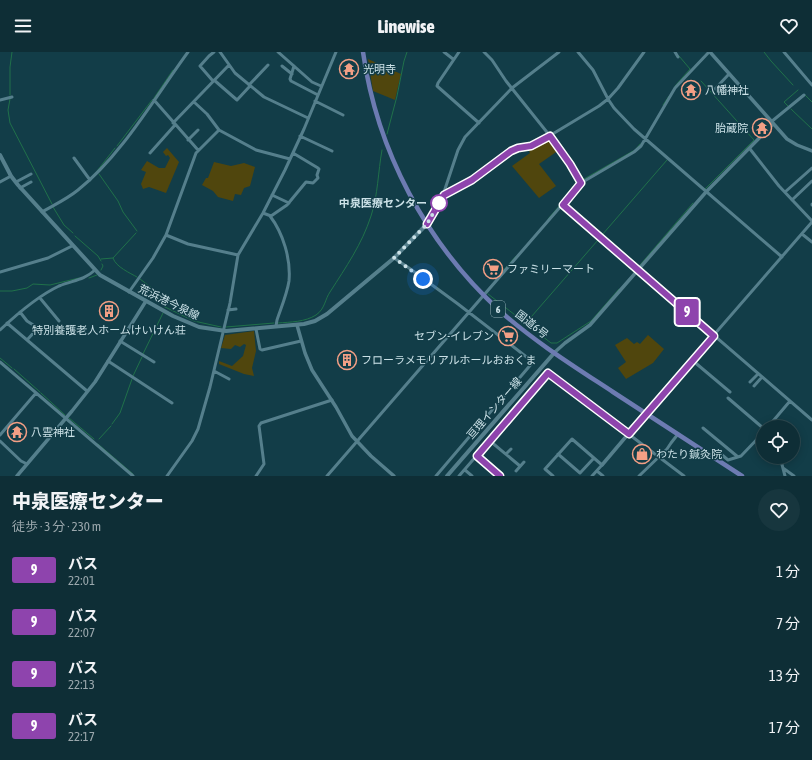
<!DOCTYPE html>
<html lang="ja">
<meta charset="utf-8">
<style>
:root{--surface:#0e2e36;--page:#17363e;--text:#f1f3f6;--muted:#9ba8ad;--line:#2e4a51}
body{margin:0;font-family:"Asap Condensed","Noto Sans JP",sans-serif;background:var(--page);color:var(--text);height:100vh;display:flex;flex-direction:column;font-size:15px;white-space:nowrap}
*{box-sizing:border-box;margin:0}
p{font-size:13px;color:var(--muted)}
.icon{flex:none;width:22px;height:22px;fill:none;stroke:currentColor;stroke-width:2;stroke-linecap:round;stroke-linejoin:round}
.map{position:relative;height:424px;overflow:hidden}
.details{display:flex;flex-direction:column;background:var(--surface);flex:1}
.details>*{flex:none}
.badge{padding:0 8px;border-radius:3px;font-size:14px;line-height:26px}
.controls{position:absolute;left:756px;top:368px;display:grid;gap:8px}
.controls a{display:grid;place-items:center;width:44px;height:44px;border-radius:50%;background:var(--surface);box-shadow:0 2px 10px #0003,0 0 0 1px var(--line);font-size:20px}
.you{position:absolute;width:20px;height:20px;margin:-10px;border:3px solid #fff;border-radius:50%;background:#1a73e8;box-shadow:0 0 0 6px #1a73e833}
.map>.badge{position:absolute;translate:-50% -50%;box-shadow:0 0 0 2px #fff}
.round{display:grid;place-items:center;flex:none;width:42px;height:42px;border-radius:21px;background:var(--page)}
.head{display:flex;align-items:center;justify-content:space-between;height:68px;padding:0 12px}
h1{font-size:19px;font-weight:800;line-height:30px}
ul{padding:0;list-style:none}
li{display:flex;align-items:center;gap:12px;height:52px;padding:0 12px}
li div{flex:1}
li b{display:block;font-size:15px}
li em{font-style:normal}
li .badge{min-width:44px;font-weight:700;text-align:center}
header{display:flex;justify-content:space-between;align-items:center;height:52px;padding:0 12px;background:var(--surface);font-size:18px;font-weight:800}
.map>svg:first-child{display:block}
.green{fill:#50460d}
.lines{fill:none;stroke-linecap:round;stroke-linejoin:round}
.stream{stroke:#20714a;stroke-width:1}
.minor{stroke:#557f8c;stroke-width:3}
.tertiary{stroke:#557f8c;stroke-width:3.5}
.secondary{stroke:#557f8c;stroke-width:4}
.trunk{stroke:#6d7bb2;stroke-width:4.5}
.line-casing{stroke:#fff;stroke-width:9}
.line{stroke:#8e44ad;stroke-width:6}
.walk{stroke:#cbe1e7;stroke-width:4;stroke-dasharray:0 7.2}
.stop-dot{fill:#fff;stroke:#8e44ad;stroke-width:2}
.labels{text-anchor:middle;dominant-baseline:central;stroke-width:3;stroke-linejoin:round;paint-order:stroke}
.shield{fill:#123d48;stroke:#94b0b7;stroke-width:1}
.shield-label{font-size:10px;font-weight:bold;fill:#cbe1e7}
.poi-label{font-size:11px;fill:#cbe1e7;stroke:#123d48;text-anchor:start}
.stop-label{font-size:11px;font-weight:bold;fill:#cbe1e7;stroke:#123d48;text-anchor:end}
.street-label{font-size:11px;fill:#cbe1e7;stroke:#123d48}
</style>
<header><svg class="icon" aria-label="menu" viewBox="0 0 24 24"><path d="M4 6h16M4 12h16M4 18h16"/></svg>Linewise<svg class="icon" aria-label="heart" viewBox="0 0 24 24"><path d="M12 20l-8-8c-3-5 5-10 8-4 3-6 11-1 8 4z"/></svg></header>
<div class="map">
<svg width="812" height="424" viewBox="0 0 812 424">
<rect width="100%" height="100%" fill="#123d48"/>
<path class="green" d="M368,7L401,22L395,48L373,39Z
M549,87L559,98L539,112L556,134L539,146L512,114L530,101L528,97L536,94Z
M167,96L179,110L166,141L149,135L143,137L141,132L146,120L141,118L147,109L159,116H165L170,106L168,103L166,104L163,100Z
M214,110L231,114L244,111L255,115L250,134L244,136L241,143L235,142L233,149L218,145L213,139L202,133L206,126H208Z
M254,279L256,299L252,316L254,324L244,322L219,312V309L232,314L243,304L246,293L244,292L240,295L235,293L231,297L221,296L225,283Z
M648,283L664,297L653,311L626,327L618,316L626,310L615,293L627,286L634,292L637,290L640,292Z"/>
<g class="lines">
<path class="stream" d="M764,0L771,9L793,33
M679,4L690,17
M701,29L754,88L705,137
M675,34L690,17
M10,43V15L12,0
M805,43L812,50
M154,46L173,18
M10,47L8,58L10,71L52,152
M663,53L669,44
M788,54L784,50L798,38
M791,57L812,77
M387,82L397,44L404,9L407,0
M117,94L152,48
M636,97L640,92
M97,119L115,96
M99,122L118,149L123,160L137,179
M584,127L633,99
M53,155L64,173L73,181
M548,167L578,132
M136,181L113,206C116,215 130,221 137,225
M602,183L667,108
M75,184L98,204L101,209
M101,207L113,206
M640,213L693,151
M101,218L103,214L102,212
M502,220L516,204
M89,226L97,223
M140,227L166,247L167,251L165,255
M0,239H12L27,236L33,232L50,233L79,226
M488,242L551,291H557L591,269L619,237
M165,255L194,269L221,275
M278,271C291,270 305,270 316,263C325,257 325,247 330,240C346,215 362,192 371,164C378,143 378,120 382,98
M525,272L598,188
M226,275L274,271
M143,302L163,261
M0,306L12,316
M14,317L40,340
M133,324L142,305
M41,341L65,363
M69,366L94,387
M112,372L120,361L132,327
M99,387L111,374
M98,392L133,422"/>
<path class="minor" d="M220,0L235,21L264,45L308,66
M278,0L312,30L321,34
M444,0L453,7
M459,0L438,31L437,34L479,71
M484,0L492,8L506,29L550,84L570,112L581,131
M578,0L593,18L608,47L614,56L634,77L782,205
M675,0L678,5
M784,0L812,33
M282,14L292,22
M294,14L290,27L291,29L318,43
M214,28L237,48L250,34
M213,29L200,14L209,4L214,0
M249,33L268,13
M715,37L729,22
M0,48L12,45
M154,48L198,98
M315,49L343,63
M194,50L207,62L219,78
M771,70L804,43
M173,71L229,13
M300,84L332,99
M188,88L198,78
M750,97L779,134L812,169
M150,101L175,73
M74,106L90,128
M0,130L11,124
M16,130L31,122
M20,136L31,130
M785,140L812,116
M272,143L289,151
M443,143L479,124L511,99L518,96H525L536,92L599,54L608,47L618,36L644,0
M792,148L812,129
M812,152V153
M563,153L812,368
M42,160C54,153 67,147 78,138C122,103 155,45 188,0
M263,161L271,164L287,153L306,130L313,131L318,126L317,123L319,117L318,116L293,101
M270,164C283,181 291,207 289,229C287,242 281,256 277,268L276,274
M427,172L443,143L458,98L465,85L512,36L559,0
M802,182L812,190
M166,183L188,192L238,203
M394,206L409,216L458,252L533,310L436,424
M0,220L48,206L72,194
M129,240L153,206L166,183L196,101L219,78L256,98L290,107
M40,246L59,269
M228,258L236,257
M20,260L27,269L38,276L27,288
M7,271L87,339
M256,277L260,297L262,298L301,289
M0,278C17,262 38,244 59,234C73,228 83,229 95,218
M120,289L154,310
M692,308L730,340
M108,309L172,351
M0,310L133,424
M214,319L229,327
M750,330L758,322
M754,334L762,325
M728,346L763,376
M646,361L812,170
M768,375L790,349
M703,376L738,405
M0,383L36,341
M0,389L21,409L27,412
M490,389L520,414
M506,402L511,397
M558,402L580,421L594,406
M477,404L500,424
M780,405L785,424
M717,408L721,402L728,408L741,404L763,381
M783,416L794,424
M465,418L472,424
M516,419L524,410
M597,419L603,424
M167,424L192,389L198,377L210,335L230,251L238,203L263,161L285,118L304,77L336,0
M256,424L264,412L259,374L261,371L332,348
M327,424L581,131L634,100L641,94L675,36L709,0
M459,424L548,321L684,424
M553,424L545,417L572,387L602,413L592,424
M639,424L667,397L671,391L678,382"/>
<path class="tertiary" d="M710,0L787,87L797,93L812,99
M297,273L305,301L312,318L336,355L352,384L371,404L394,424
M555,300L565,291L590,273L706,140L773,72
M602,413L646,361
M17,424L72,359L95,330L146,249"/>
<path class="secondary" d="M0,103L11,124L18,133L100,223L173,264L199,275L226,279L304,272L315,269L327,262L394,206L427,172
M447,424L555,300"/>
<path class="trunk" d="M363,0C377,99 426,191 500,259C535,290 575,315 613,340C656,368 699,396 742,424"/>
</g>
<g class="lines">
<g class="line-casing">
<path id="line" d="M427,172L444,143L472,128L511,99L518,96L531,94L550,84L570,112L581,131L563,153L714,284L629,382L548,321L477,404L500,424"/>
</g>
<use href="#line" class="line"/>
<path class="walk" d="M423,227L394,206L427,172L439,151"/>
</g>
<defs>
<g id="temple-ring" transform="scale(1)"><circle r="9.5" fill="#123d48" stroke="#f39f85" stroke-width="1.5"/><path d="M0-6L5-2H3V0L6.5 2.5H4V6H1.5V3h-3V6H-4V2.5H-6.5L-3 0V-2H-5Z" fill="#f39f85"/></g>
<g id="supermarket-ring" transform="scale(1)"><circle r="9.5" fill="#123d48" stroke="#f39f85" stroke-width="1.5"/><path d="M-6-5.5h2.5l.6 2H6L4.5 2H-2.5L-4.4-4H-6ZM-1.5 3.2a1.3 1.3 0 1 0 .1 0ZM3 3.2a1.3 1.3 0 1 0 .1 0Z" fill="#f39f85"/></g>
<g id="building-ring" transform="scale(1)"><circle r="9.5" fill="#123d48" stroke="#f39f85" stroke-width="1.5"/><path d="M-4-6H4V6H1V3H-1V6H-4ZM-2.5-4.3h1.7v1.8h-1.7ZM.8-4.3h1.7v1.8H.8ZM-2.5-1h1.7V.8h-1.7ZM.8-1h1.7V.8H.8Z" fill="#f39f85"/></g>
<g id="shop-ring" transform="scale(1)"><circle r="9.5" fill="#123d48" stroke="#f39f85" stroke-width="1.5"/><path d="M-5-2.5h2.3a2.7 3.5 0 0 1 5.4 0H5L5.5 6h-11ZM-1.5-2.5h3a1.5 2.3 0 0 0-3 0Z" fill="#f39f85"/></g>
</defs>
<g fill-rule="evenodd">
<use href="#temple-ring" x="349" y="17"/>
<use href="#temple-ring" x="691" y="38"/>
<use href="#temple-ring" x="762" y="76"/>
<use href="#supermarket-ring" x="493" y="217"/>
<use href="#building-ring" x="109" y="259"/>
<use href="#supermarket-ring" x="508" y="284"/>
<use href="#building-ring" x="347" y="308"/>
<use href="#temple-ring" x="17" y="380"/>
<use href="#shop-ring" x="642" y="402"/>
</g>
<circle class="stop-dot" cx="439" cy="151" r="8"/>
<g class="labels">
<rect class="shield" x="491" y="249" width="14" height="16" rx="3"/>
<g class="shield-label">
<text x="498" y="257">6</text>
</g>
<g class="poi-label">
<text x="363" y="17">光明寺</text>
<text x="705" y="38">八幡神社</text>
<text x="748" y="76" text-anchor="end">胎蔵院</text>
<text x="507" y="217">ファミリーマート</text>
<text x="109" y="278" text-anchor="middle">特別養護老人ホームけいけん荘</text>
<text x="494" y="284" text-anchor="end">セブン-イレブン</text>
<text x="361" y="308">フローラメモリアルホールおおくま</text>
<text x="31" y="380">八雲神社</text>
<text x="656" y="402">わたり鍼灸院</text>
</g>
<g class="stop-label">
<text x="427" y="151">中泉医療センター</text>
</g>
<g class="street-label">
<text transform="translate(169 250) rotate(26)">荒浜港今泉線</text>
<text transform="translate(532 272) rotate(38)">国道6号</text>
<text transform="translate(494 356) rotate(-49)">亘理インター線</text>
</g>
</g>
</svg>
<div class="controls">
<a><svg class="icon" aria-label="locate" viewBox="0 0 24 24"><circle cx="12" cy="12" r="6"/><path d="M12 2v4M12 18v4M2 12h4M18 12h4"/></svg></a>
</div>
<div class="you" style="left:423px;top:227px"></div>
<b class="badge" style="left:687px;top:260px;background:#8e44ad;color:#fff">9</b>
</div>
<section class="details">
<div class="head"><div><h1>中泉医療センター</h1><p>徒歩 · 3 分 · 230 m</p></div><a class="round"><svg class="icon" aria-label="heart" viewBox="0 0 24 24"><path d="M12 20l-8-8c-3-5 5-10 8-4 3-6 11-1 8 4z"/></svg></a></div>
<ul>
<li><span class="badge" style="background:#8e44ad;color:#fff">9</span><div><b>バス</b><p>22:01</p></div><em>1 分</em></li>
<li><span class="badge" style="background:#8e44ad;color:#fff">9</span><div><b>バス</b><p>22:07</p></div><em>7 分</em></li>
<li><span class="badge" style="background:#8e44ad;color:#fff">9</span><div><b>バス</b><p>22:13</p></div><em>13 分</em></li>
<li><span class="badge" style="background:#8e44ad;color:#fff">9</span><div><b>バス</b><p>22:17</p></div><em>17 分</em></li>
</ul>
</section>
